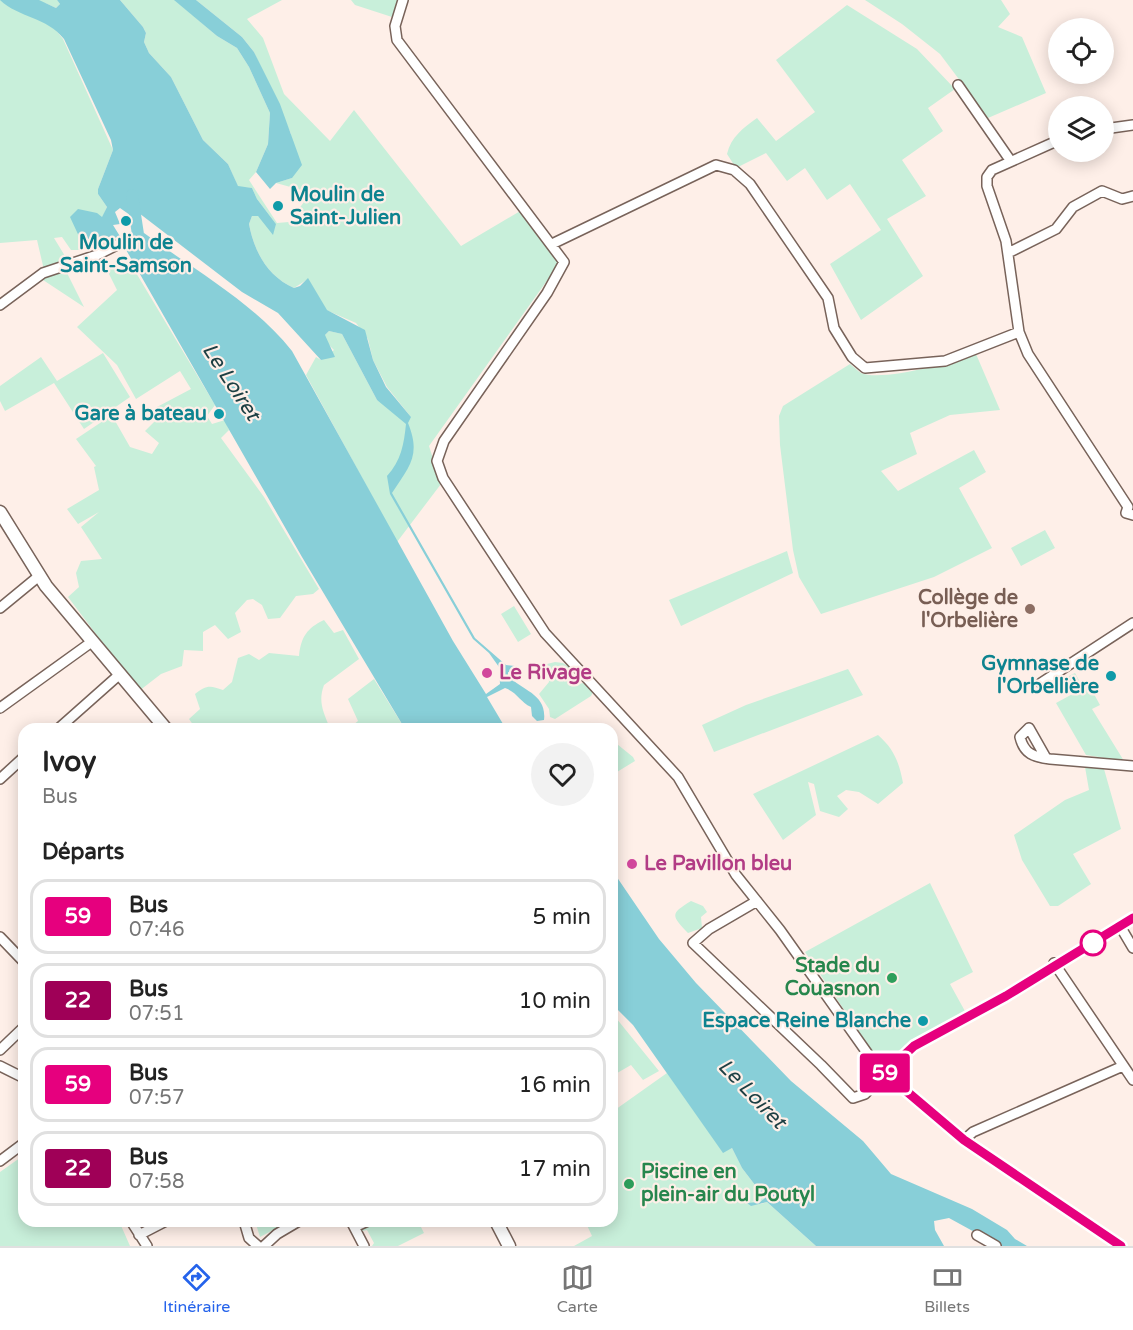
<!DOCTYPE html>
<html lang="fr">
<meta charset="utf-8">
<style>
:root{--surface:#fff;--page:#f2f2f2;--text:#222;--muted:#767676;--line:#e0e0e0;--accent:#2563eb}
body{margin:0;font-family:"Varela Round",sans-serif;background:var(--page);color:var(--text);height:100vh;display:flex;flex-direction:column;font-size:22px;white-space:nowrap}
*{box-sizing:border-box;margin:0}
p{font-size:20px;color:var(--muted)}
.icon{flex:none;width:33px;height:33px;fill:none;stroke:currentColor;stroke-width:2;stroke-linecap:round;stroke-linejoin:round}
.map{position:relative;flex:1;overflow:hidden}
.details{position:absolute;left:18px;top:723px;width:600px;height:504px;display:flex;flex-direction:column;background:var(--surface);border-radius:18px;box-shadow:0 3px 15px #0003}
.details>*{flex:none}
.badge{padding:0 12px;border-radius:4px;font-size:21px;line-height:39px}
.buttons{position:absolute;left:1048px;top:18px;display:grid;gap:12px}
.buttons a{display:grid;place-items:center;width:66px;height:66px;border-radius:50%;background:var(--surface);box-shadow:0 3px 15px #0003;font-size:30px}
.map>.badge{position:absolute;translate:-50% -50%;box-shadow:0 0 0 3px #fff}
h2{padding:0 24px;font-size:22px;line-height:54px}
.round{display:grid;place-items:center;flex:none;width:63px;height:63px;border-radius:32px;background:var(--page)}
.headline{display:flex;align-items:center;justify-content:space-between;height:102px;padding:0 24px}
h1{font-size:28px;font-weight:800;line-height:45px}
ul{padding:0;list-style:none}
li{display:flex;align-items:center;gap:18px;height:75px;margin:0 12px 9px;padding:0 12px;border:3px solid var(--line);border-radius:18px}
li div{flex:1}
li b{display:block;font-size:22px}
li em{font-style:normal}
li .badge{min-width:66px;font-weight:700;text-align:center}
.tabs{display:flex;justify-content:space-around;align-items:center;height:84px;border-top:2px solid var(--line);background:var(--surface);font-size:16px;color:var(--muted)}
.tabs a{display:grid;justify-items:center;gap:3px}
.tabs .on{color:var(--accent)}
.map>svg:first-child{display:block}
.green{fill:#c8efda}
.water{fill:#88cfd8}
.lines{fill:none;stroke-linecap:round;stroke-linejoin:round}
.river{stroke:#88cfd8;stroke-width:12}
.minor-casing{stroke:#78635a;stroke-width:12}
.major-casing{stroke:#78635a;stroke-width:15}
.minor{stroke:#fff;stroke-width:9}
.major{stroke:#fff;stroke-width:12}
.line-casing{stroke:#fff;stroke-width:14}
.line{stroke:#e6007e;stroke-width:9}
.culture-dot{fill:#0f9aa8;stroke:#feefe8;stroke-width:2}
.education-dot{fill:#8d6e63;stroke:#feefe8;stroke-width:2}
.hotel-dot{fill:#d1479c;stroke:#feefe8;stroke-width:2}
.stop-dot{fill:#fff;stroke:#e6007e;stroke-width:3}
.leisure-dot{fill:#2e9e5b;stroke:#feefe8;stroke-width:2}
.labels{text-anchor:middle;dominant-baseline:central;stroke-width:4.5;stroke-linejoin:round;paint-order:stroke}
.culture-label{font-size:20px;font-weight:bold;fill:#0d838f;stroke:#feefe8;text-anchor:end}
.education-label{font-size:20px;font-weight:bold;fill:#785e54;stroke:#feefe8;text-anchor:end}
.hotel-label{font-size:20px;font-weight:bold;fill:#b23c85;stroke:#feefe8;text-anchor:start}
.leisure-label{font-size:20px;font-weight:bold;fill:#27864d;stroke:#feefe8;text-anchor:end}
.water-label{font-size:21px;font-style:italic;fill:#1c3f43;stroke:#feefe8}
</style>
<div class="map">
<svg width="1133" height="1246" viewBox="0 0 1133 1246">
<rect width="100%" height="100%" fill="#feefe8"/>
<path class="green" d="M0,0H57L60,4L56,8L45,3L55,29L63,39L113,150L98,189V194L107,207L89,247L104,237L121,238L101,250H71L62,237L54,238L68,261L44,270L37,240L0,243Z
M120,0H175L217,36L237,48L249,67L270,113L268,144L256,172L249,180L277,223L289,222L304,202L305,191L276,183L292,178L291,134L254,52L242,37L196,0H282L247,19L263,38L284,94L330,141L354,110L461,246L522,210L561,261L429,446L441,484L397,542L306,375L316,357L321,360L334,350L325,341L324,336L329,331L342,334L377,400L411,417L387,387L373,360L368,339L356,323L326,310L308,279L294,288C267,276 254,251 249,224L252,216H258L276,224L257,199L252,188L238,187L228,164L203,140L171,77L149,53L144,42L146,33L143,27Z
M351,0H398L392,17L355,5Z
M865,0H1001L1010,14L998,27L1022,37L1046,93L988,118L940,54L902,24Z
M847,5L917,49L955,89L928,108L943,131L902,160L926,196L887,219L923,276L861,320L830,264L881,230L850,184L827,200L805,168L787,181L766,153L736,168L727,154C731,137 743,128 757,118L776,141L815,112L776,60Z
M126,256L215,405L207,416L212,424L225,420L229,430L221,438L264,497L319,589L313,594L296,596L280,618L268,619L262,605L253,599L247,600L235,613L241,632L228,639L215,625L203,632V651L184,650L182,666L161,674L139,691L68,597L79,587L76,573L81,561L102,559L81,527L99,512L78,524L67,509L99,490L94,467L96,466L76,439L109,417L114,419L130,447L152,454L159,443L145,431L160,416L157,407L191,389L180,371L136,399L117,365L77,327L117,290L106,268Z
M64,267L84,307L40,278Z
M103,353L130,397L84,429L54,383L5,411L0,401V386L41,357L57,381Z
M976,354L1000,410L950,415L910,433L917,454L881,471L898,491L974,450L986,472L959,488L992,548L934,577L821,614L799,577L793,550L780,445L779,416L783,406L850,364C854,367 858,371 861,373C881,382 954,362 976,354Z
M1045,530L1055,548L1021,566L1011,548Z
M787,551L793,573L681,626L669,600Z
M514,606L531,634L518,642L501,614Z
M324,620L334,633L343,630L359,659L324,685C318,701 323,711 329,726L338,729H196L189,719L200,709L195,694C206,685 210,685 223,690L232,682L238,658L249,654L259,660L269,653L299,656C301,637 307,628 324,620Z
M555,662L563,663L569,667L570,683L574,685L583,683L593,692L591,696L555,719L550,717L549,709L539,694L549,682L547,664Z
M848,669L863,695L714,752L702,725L746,705Z
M1075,673L1082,686L1064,695L1057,682Z
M374,679L405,729H348L358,721L348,699Z
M1089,685L1100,705L1092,709L1124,761L1086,755L1056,703Z
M878,735C894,749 899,762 903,783L878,804L859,792L846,790L837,796L848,809L839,817L820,811L814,784L808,782L816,815L783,840L753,794Z
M612,740L633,757L635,761L612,775Z
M1085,767L1104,769L1121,829L1073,854L1091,884L1058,906H1050L1022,860L1014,835L1065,800L1089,790Z
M930,883L973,972L950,984L966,1013L912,1042L889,1062L878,1060L805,952Z
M691,901L703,906L707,912L701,917L702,928L688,933C671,915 670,914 691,901Z
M612,1013L659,1071L643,1080L631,1065L612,1076V1065L616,1062L612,1055Z
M667,1073L723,1152L732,1148L742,1168L765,1198L760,1202L751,1201L761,1204L767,1202L816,1246H574L592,1236L585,1221H612V1112Z
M24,1155V1221H119L130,1246H0V1172Z
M255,1221H290L260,1237Z
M381,1221H418L424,1233L398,1246H372L374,1243L367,1230L362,1231V1226L369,1227Z"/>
<path class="water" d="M0,0H39L56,8L60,4L57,0H120L143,27L146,33L144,42L149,53L171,77L203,140L228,164L238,186L252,188L257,199L276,224L273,235L258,216H252L249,224C254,251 267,276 294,288L300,286L308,278L327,310L365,330L373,360L386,387L411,417L408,423C421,455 410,466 392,493L475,638L506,665L515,666L516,674L508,672V676C523,691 547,694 544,720L537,721L532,716L531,707C520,702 517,692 505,688L487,697L506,729H405L302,557L125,248L144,233C194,270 253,302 292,351L453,641L486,694L500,684L499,667L489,653L473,639L390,494L387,476C401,461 404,444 406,424L377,400L342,334L329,331L325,335L335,357L321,360L278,313L242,292L135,210L130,215L120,208L115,212L120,224L113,225L121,238L104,237L89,247L83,245L70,217L78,209L97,213L102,217L107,207L98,194V189L113,150L111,140L64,39C47,17 19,18 0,0Z
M174,0H196L242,37L254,52L280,104L302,165L292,178L276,183L270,189L256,172L268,144L270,113L249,67L237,48L217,36Z
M612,870L659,939L696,983L791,1081L863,1141L891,1174L972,1209L1007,1230L1015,1239L1027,1246H1000L949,1218L934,1221L935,1230L944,1246H816L767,1202L751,1206L747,1203L760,1202L765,1198L742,1168L732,1148L723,1153L633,1025L612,1004Z"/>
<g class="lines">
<path class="river" d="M132,195L139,241L145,250"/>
<g class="minor-casing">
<path id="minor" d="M403,0L395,26L397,40L564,262L547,293L444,441L437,461L443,478L545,633L678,777L736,875L780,930L875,1064L964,1140L1121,1246
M958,85L1010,160
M1104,129L1133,125
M1059,140L992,170L987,177V186L1006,241L1019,332L1028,354L1128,507
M552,244L716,165L734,170L750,184L828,298L834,328L852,357L865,368L945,361L1019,332
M1008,253L1056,229L1073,207L1102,191L1122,199L1133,196
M0,305L43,273L97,255L127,240
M1128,507L1126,513L1133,515
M0,608L39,576
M1041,683L1133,623
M0,708L93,641
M58,729L120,674
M1046,758L1029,728L1020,737C1024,754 1034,757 1050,759L1133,766
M0,779L24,757
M757,901L709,929L693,943L821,1065L853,1098L865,1094L891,1066L914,1046L1006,996L1133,918
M1120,926L1133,948
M0,937L24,962
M1054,963L1133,1080
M0,1050L24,1027
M0,1066L24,1078
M964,1140L973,1132L1123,1066
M0,1161L24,1143
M131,1221L147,1246
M244,1221L249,1238L258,1246
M350,1221L359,1225L368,1221
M352,1223L364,1246
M139,1235L166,1221
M977,1235L996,1246
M264,1246L277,1234L299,1221"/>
</g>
<g class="major-casing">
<path id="major" d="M0,512L46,586L166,729
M496,1221L509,1246"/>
</g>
<use href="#minor" class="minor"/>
<use href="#major" class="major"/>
</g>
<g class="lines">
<g class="line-casing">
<path id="line" d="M1121,1246L964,1140L885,1073L914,1046L1006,996L1133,918"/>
</g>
<use href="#line" class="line"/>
</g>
<g class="culture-dot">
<circle cx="278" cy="206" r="6"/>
<circle cx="126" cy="221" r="6"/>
<circle cx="219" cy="414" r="6"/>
<circle cx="1111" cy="676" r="6"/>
<circle cx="923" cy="1021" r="6"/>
</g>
<circle class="education-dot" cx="1030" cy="609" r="6"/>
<g class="hotel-dot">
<circle cx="487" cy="673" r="6"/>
<circle cx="632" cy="864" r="6"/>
</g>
<circle class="stop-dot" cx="1093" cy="943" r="12"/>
<g class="leisure-dot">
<circle cx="892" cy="978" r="6"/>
<circle cx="629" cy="1184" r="6"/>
</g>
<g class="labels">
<g class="culture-label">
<text x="290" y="195" text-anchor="start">Moulin de<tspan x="290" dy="23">Saint-Julien</tspan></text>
<text x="126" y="243" text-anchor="middle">Moulin de<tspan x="126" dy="23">Saint-Samson</tspan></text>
<text x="207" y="414">Gare à bateau</text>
<text x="1099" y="664">Gymnase de<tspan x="1099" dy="23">l'Orbellière</tspan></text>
<text x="911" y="1021">Espace Reine Blanche</text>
</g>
<g class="education-label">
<text x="1018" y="598">Collège de<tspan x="1018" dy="23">l'Orbelière</tspan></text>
</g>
<g class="hotel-label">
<text x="499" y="673">Le Rivage</text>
<text x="644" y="864">Le Pavillon bleu</text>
</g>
<g class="leisure-label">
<text x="880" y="966">Stade du<tspan x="880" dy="23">Couasnon</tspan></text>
<text x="641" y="1172" text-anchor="start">Piscine en<tspan x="641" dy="23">plein-air du Poutyl</tspan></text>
</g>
<g class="water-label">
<text transform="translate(231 382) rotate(57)">Le Loiret</text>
<text transform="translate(752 1094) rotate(46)">Le Loiret</text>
</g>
</g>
</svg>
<div class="buttons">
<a><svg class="icon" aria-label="locate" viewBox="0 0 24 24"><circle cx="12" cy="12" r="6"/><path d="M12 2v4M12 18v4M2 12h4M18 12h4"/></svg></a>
<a><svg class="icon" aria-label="layers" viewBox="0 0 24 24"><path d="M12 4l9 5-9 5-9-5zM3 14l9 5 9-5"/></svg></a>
</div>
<b class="badge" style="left:885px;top:1073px;background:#e6007e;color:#fff">59</b>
<section class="details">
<div class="headline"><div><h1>Ivoy</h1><p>Bus</p></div><a class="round"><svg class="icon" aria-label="heart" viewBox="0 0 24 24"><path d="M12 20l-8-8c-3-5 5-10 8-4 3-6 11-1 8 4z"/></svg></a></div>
<h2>Départs</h2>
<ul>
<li><span class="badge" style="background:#e6007e;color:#fff">59</span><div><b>Bus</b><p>07:46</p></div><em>5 min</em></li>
<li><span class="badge" style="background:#9f0057;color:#fff">22</span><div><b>Bus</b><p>07:51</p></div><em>10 min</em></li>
<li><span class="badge" style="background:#e6007e;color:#fff">59</span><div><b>Bus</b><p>07:57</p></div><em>16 min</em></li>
<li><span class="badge" style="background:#9f0057;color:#fff">22</span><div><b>Bus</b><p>07:58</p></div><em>17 min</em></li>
</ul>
</section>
</div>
<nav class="tabs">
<a class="on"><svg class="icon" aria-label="directions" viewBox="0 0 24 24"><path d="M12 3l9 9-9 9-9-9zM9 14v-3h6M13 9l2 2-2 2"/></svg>Itinéraire</a>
<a><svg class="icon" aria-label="map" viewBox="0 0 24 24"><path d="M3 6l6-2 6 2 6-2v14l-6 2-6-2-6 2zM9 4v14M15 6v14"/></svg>Carte</a>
<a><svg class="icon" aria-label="tickets" viewBox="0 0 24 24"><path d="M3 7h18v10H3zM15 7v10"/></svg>Billets</a>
</nav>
